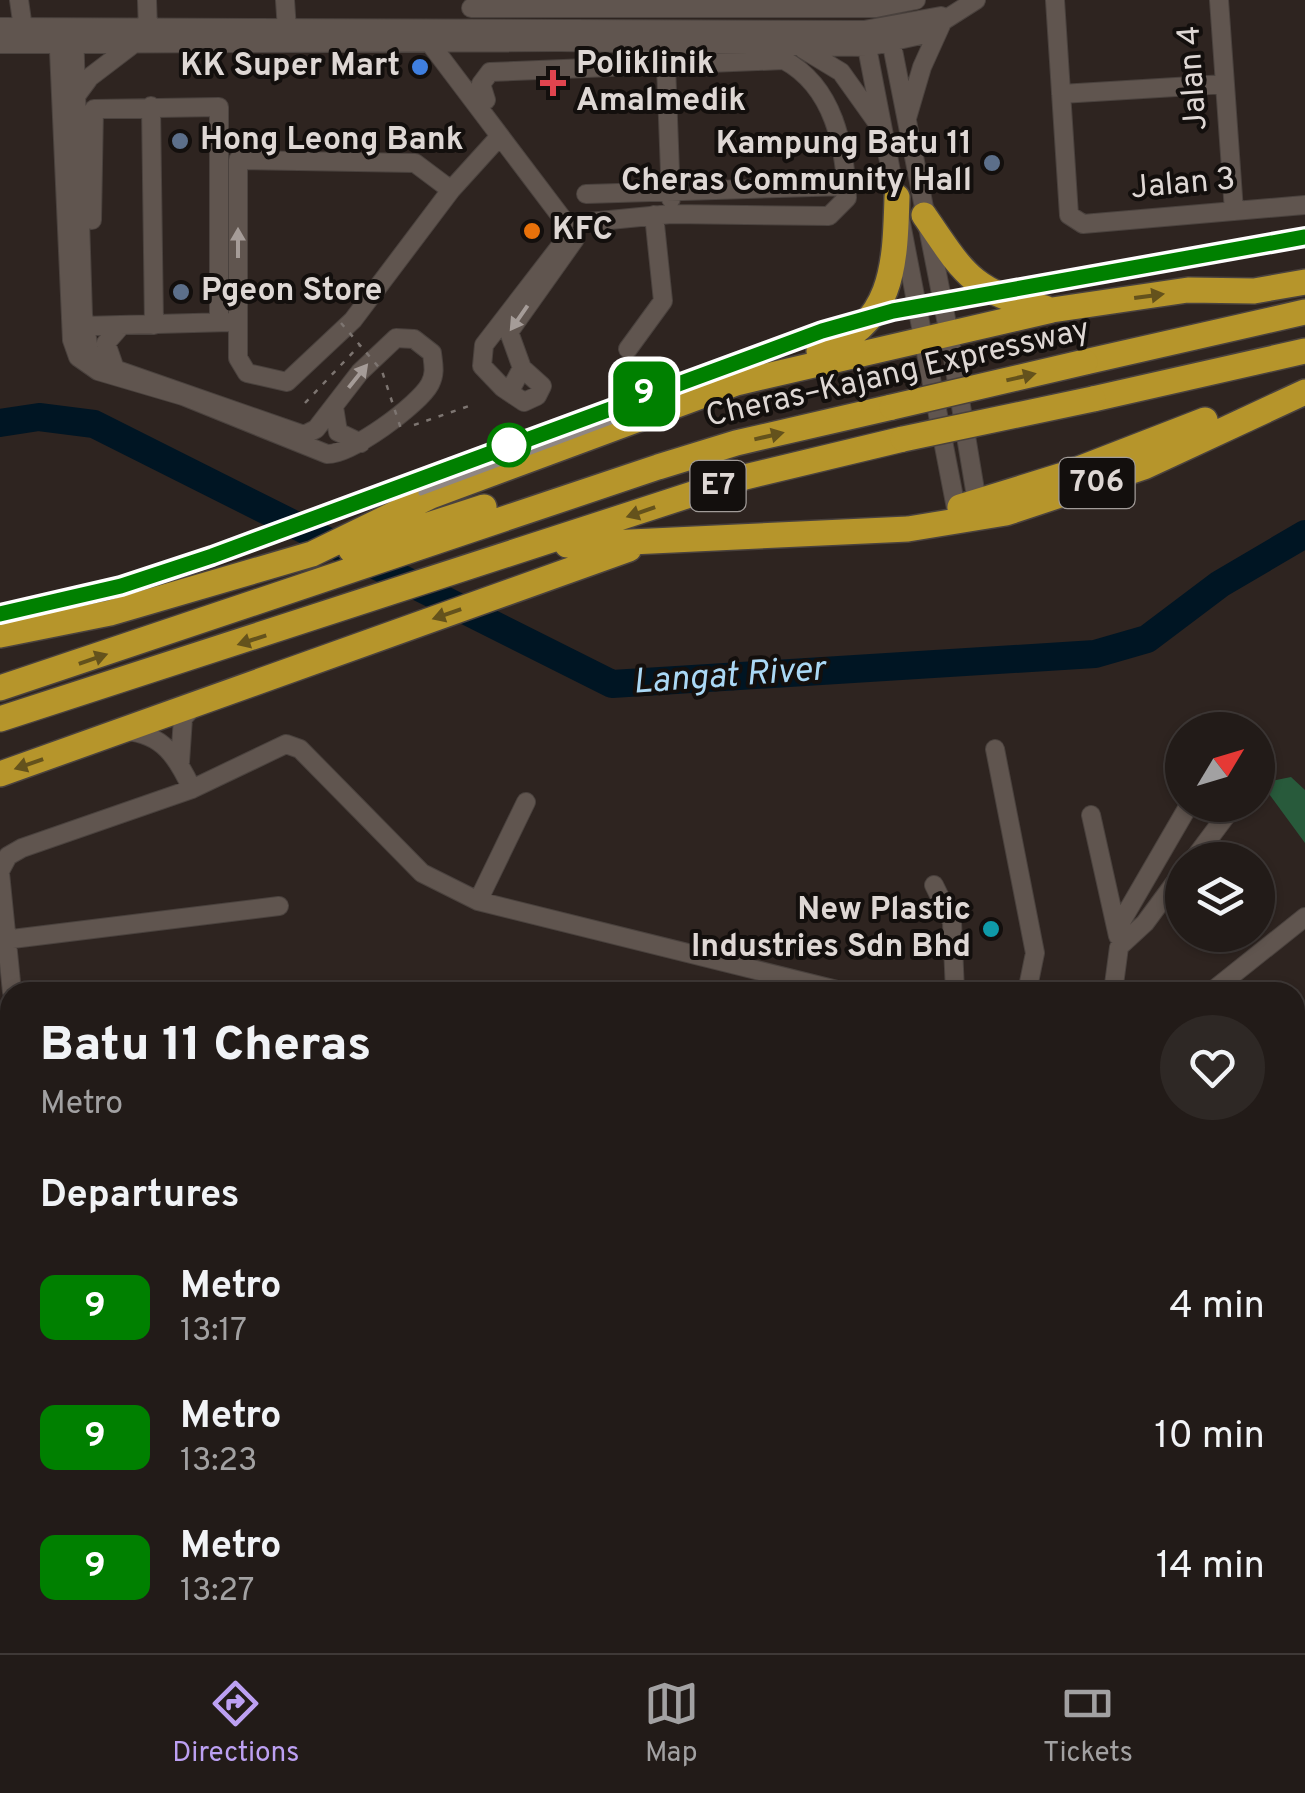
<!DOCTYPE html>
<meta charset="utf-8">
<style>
:root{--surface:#221b18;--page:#2e2825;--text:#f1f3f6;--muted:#a2a1a2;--line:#3f3937;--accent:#bca0f2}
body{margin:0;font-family:Overpass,sans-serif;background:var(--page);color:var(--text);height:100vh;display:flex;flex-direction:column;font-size:38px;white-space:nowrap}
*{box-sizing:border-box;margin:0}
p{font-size:32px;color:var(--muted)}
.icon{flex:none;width:55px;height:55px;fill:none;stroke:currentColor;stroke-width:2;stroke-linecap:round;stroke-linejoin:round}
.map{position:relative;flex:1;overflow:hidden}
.details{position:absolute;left:0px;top:982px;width:1305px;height:672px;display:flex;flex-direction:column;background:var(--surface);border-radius:30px 30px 0 0;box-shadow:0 2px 8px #0004,0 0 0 2px var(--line)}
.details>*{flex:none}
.badge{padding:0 20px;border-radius:15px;font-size:35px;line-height:65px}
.needle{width:65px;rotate:52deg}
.fabs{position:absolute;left:1165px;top:712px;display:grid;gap:20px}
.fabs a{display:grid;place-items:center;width:110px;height:110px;border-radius:50%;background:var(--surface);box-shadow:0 2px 8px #0004,0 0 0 2px var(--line);font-size:50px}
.map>.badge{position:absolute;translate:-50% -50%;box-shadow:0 0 0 5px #fff}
h2{padding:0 40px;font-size:38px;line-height:90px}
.round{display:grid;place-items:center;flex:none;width:105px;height:105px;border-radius:52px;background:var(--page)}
.overview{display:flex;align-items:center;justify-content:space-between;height:170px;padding:0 40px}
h1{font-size:48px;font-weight:800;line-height:75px}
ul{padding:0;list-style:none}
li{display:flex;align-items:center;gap:30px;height:130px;padding:0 40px}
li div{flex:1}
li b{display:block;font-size:38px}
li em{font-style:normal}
li .badge{min-width:110px;font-weight:700;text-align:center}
.menu{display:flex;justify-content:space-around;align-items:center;height:140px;border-top:2px solid var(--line);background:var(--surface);font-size:28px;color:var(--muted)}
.menu a{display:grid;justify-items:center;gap:5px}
.menu .active{color:var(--accent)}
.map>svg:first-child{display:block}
.forest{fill:#285a3b}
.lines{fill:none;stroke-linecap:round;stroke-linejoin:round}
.river{stroke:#001523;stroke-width:28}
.minor-casing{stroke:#4a423e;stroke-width:20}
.highway-casing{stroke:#4a423e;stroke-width:28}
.path{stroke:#7d7571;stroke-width:2.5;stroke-dasharray:5 8;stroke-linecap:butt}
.minor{stroke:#60554f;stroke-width:18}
.highway{stroke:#b6952b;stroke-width:25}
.rail{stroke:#8f8683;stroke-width:5}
.highway-bridge-casing{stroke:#4a423e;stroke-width:28;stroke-linecap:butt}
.path-bridge{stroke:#7d7571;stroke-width:2.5;stroke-dasharray:5 8;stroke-linecap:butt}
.highway-bridge{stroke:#b6952b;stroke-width:25}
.oneway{fill:#a59c98}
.oneway2{fill:#64521c}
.line-casing{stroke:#fff;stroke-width:22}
.line{stroke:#008000;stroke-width:15}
.shop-dot{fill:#3f7fe0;stroke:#130f0d;stroke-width:4}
.health-dot{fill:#e0444e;stroke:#130f0d;stroke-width:4}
.service-dot{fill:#5c6f8a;stroke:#130f0d;stroke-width:4}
.food-dot{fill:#e8710a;stroke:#130f0d;stroke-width:4}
.stop-dot{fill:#fff;stroke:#008000;stroke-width:5}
.culture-dot{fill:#0f9aa8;stroke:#130f0d;stroke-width:4}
.labels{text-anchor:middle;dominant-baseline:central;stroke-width:8;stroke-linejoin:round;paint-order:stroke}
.shield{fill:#130f0d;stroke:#a19b98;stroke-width:2.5}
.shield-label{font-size:30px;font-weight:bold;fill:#ded7d4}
.poi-label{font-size:32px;font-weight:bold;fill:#ded7d4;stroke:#130f0d;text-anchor:start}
.street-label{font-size:32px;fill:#ded7d4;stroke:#130f0d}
.water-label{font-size:35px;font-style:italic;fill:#aad8f5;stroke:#130f0d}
</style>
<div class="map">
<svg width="1305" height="1653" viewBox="0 0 1305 1653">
<rect width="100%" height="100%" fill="#2e2420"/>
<path class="forest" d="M1291,777L1305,790V843L1261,783Z
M1295,1323L1305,1335V1574L1295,1576Z
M233,1645H650L646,1653H232Z
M858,1645H860L988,1653H859Z
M1044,1645H1274V1653H1040Z"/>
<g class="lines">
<path class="river" d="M0,423L39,417L94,424L612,684L1095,654L1147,639L1220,584L1305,534"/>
<g class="minor-casing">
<path id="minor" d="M19,0L23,28
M147,0L148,30
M285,0L287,30
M1055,0L1069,215L1083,224L1305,205
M1219,0L1234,211
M471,8H876L916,0
M0,27L864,30L941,16
M58,28L72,340L78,357L98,371L183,396L327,454C350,455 419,405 430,384C436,373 433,363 432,353L414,339L396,338L360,372L316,429L304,435L100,364L89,350L83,315L74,29
M890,35L949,334L977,502
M865,37L956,508
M429,42L565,222
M0,44L560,42L867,47L921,35L976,0
M803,49L841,72L881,128
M666,65L671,199
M1061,94L1225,84
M76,96L90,77L132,45
M486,100L481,84L490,72L784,60C834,87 845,146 847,198L829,216L671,214L589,222
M151,106L154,325
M907,118L922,67L941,25
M451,190L415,163L238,160V358L247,373L287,382L353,320L451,190L500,136
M586,194L846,186
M92,220L94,109L219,107V317
M568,236L484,345L482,366L503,388L513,385L522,368L509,332L575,239
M79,321L84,326L230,322
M628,349L663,301L654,215
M115,369L106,343L121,326
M503,388L524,402L537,396L542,386L522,368
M334,407L338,432L361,443
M126,731C163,734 177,757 192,789
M995,749L1035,953L1027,992
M180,762L183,718L196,704
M1091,815L1118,936
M1193,860L1234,805
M0,871L8,856L22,848L192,789L286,744L300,749L422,873L478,901L845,992
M0,873L12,992
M934,885L952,922L955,992
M478,901L526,802
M1117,929L1189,805
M4,940L279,906
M1113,992L1119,947L1145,923L1182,873
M1211,992L1305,917
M0,1175L10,1173
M0,1265L10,1264
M0,1592L10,1582
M0,1605L10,1611
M192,1645L198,1653
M1303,1653L1305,1628"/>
</g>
<g class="highway-casing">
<path id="highway" d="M924,215C964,274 973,293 1045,308
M819,351C894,326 895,265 897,197
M1085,362L1305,312
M1093,399L1305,351
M960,507L1063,475L1205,420
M567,545L908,529L1006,513L1144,467L1305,392
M351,550L484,507
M0,635L110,613L312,554L431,496L736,383L1052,310L1188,290L1254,291L1305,282
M0,688L658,467L736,443L892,407
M0,719L745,477L903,439
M0,774L629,549"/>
</g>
<path class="path" d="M305,403L359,346
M414,425L469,406"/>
<use href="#minor" class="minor"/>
<use href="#highway" class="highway"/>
<path class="rail" d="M421,493L651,407
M0,614L121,586L212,557L822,331L893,311L1305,237"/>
<g class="highway-bridge-casing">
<path id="highway-bridge" d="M892,407L1085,362
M903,439L1093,399"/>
</g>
<path class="path-bridge" d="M341,323L382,371L401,429"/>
<use href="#highway-bridge" class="highway-bridge"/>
</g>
<defs><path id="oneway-solid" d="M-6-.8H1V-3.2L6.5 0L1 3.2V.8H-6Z" transform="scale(2.5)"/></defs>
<g class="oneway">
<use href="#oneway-solid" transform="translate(238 243) rotate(-90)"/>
<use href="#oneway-solid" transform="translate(519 318) rotate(125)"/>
<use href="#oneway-solid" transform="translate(358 376) rotate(-51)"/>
</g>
<g class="oneway2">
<use href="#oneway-solid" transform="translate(1149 296) rotate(-8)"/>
<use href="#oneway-solid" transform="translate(1021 377) rotate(-13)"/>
<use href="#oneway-solid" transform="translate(769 436) rotate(-13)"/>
<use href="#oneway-solid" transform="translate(641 512) rotate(161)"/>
<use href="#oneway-solid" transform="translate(447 614) rotate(161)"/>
<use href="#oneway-solid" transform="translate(252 640) rotate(162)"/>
<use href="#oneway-solid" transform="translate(93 659) rotate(-19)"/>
<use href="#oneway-solid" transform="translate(29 764) rotate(161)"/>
</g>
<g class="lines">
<g class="line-casing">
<path id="line" d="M0,614L121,586L212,556L822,331L893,311L1305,237"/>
</g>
<use href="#line" class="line"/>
</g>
<circle class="shop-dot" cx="420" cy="67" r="10"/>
<path class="health-dot" d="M548 68h10v10h10v10h-10v10h-10v-10h-10v-10h10z"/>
<g class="service-dot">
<circle cx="180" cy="141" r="10"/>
<circle cx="992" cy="163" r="10"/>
<circle cx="181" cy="292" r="10"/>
</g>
<circle class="food-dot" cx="532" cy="231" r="10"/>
<circle class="stop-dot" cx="509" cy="445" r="20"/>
<circle class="culture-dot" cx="991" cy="929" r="10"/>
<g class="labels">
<g class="shield">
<rect x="1059.5" y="458" width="75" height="50" rx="8"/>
<rect x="690.5" y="461" width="55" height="50" rx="8"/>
</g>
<g class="shield-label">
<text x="1097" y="483">706</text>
<text x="718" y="486">E7</text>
</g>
<g class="poi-label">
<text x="576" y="65">Poliklinik<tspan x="576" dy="37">Amalmedik</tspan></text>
<text x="400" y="67" text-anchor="end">KK Super Mart</text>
<text x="200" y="141">Hong Leong Bank</text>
<text x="972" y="145" text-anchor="end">Kampung Batu 11<tspan x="972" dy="37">Cheras Community Hall</tspan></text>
<text x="552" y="231">KFC</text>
<text x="201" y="292">Pgeon Store</text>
<text x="971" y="911" text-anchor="end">New Plastic<tspan x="971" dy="37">Industries Sdn Bhd</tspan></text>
</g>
<g class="street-label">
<text transform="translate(1194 78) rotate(-94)">Jalan 4</text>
<text transform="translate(1183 185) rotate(-5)">Jalan 3</text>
<text transform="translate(898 374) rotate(-13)">Cheras–Kajang Expressway</text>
</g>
<g class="water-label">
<text transform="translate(729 677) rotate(-4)">Langat River</text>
</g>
</g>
</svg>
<div class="fabs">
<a><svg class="needle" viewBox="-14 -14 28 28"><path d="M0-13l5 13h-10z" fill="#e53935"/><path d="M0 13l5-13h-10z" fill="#a2a1a2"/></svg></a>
<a><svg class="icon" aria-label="layers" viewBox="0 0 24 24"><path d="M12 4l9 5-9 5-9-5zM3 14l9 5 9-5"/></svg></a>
</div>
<b class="badge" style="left:644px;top:394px;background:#008000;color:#fff">9</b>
<section class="details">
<div class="overview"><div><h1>Batu 11 Cheras</h1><p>Metro</p></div><a class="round"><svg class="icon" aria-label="heart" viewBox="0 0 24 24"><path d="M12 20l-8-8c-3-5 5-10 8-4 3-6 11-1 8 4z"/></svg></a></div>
<h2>Departures</h2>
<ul>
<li><span class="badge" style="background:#008000;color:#fff">9</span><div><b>Metro</b><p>13:17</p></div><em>4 min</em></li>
<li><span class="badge" style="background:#008000;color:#fff">9</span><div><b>Metro</b><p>13:23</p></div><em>10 min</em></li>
<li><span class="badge" style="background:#008000;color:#fff">9</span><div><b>Metro</b><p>13:27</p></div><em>14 min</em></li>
</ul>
</section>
</div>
<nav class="menu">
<a class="active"><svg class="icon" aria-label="directions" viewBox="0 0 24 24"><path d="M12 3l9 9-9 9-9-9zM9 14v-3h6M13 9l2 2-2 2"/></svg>Directions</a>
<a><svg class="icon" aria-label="map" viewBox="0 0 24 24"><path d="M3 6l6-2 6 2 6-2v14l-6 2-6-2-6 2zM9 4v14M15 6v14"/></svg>Map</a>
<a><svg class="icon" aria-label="tickets" viewBox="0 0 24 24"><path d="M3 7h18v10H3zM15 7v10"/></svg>Tickets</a>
</nav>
